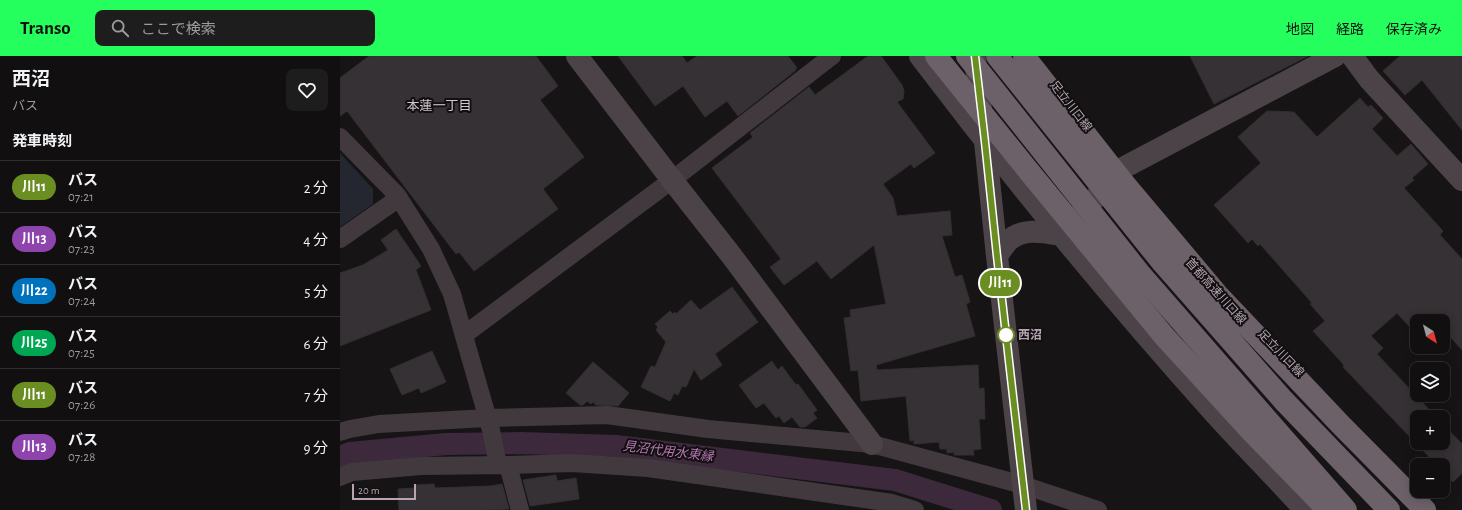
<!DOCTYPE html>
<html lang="ja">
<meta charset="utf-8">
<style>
:root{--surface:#110f10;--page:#1e1d1e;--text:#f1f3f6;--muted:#9c9c9f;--line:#302f30;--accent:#24ff5d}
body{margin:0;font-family:"Alegreya Sans","Noto Sans JP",sans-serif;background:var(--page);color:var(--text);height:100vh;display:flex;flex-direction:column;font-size:15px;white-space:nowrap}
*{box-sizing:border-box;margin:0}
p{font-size:13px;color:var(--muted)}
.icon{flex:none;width:22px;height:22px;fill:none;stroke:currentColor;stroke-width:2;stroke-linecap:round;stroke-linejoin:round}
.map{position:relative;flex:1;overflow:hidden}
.details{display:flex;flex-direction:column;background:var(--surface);width:340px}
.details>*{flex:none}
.badge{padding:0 8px;border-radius:13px;font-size:14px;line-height:26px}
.needle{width:26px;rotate:144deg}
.buttons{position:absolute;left:1070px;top:258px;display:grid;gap:8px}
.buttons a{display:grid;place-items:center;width:40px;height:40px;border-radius:8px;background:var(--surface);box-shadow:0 2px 10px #0003,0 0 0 1px var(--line);font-size:20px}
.scale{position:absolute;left:12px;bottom:10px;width:64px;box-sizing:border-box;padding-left:4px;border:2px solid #b8a5b2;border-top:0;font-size:11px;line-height:14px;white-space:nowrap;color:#b8a5b2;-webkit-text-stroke:3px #110f10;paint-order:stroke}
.map>.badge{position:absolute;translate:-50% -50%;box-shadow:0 0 0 2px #fff}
h2{padding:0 12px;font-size:15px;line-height:36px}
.round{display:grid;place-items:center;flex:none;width:42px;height:42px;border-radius:8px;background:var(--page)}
.head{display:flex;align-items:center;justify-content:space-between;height:68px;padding:0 12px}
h1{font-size:19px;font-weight:700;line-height:30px}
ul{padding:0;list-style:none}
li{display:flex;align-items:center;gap:12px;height:52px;padding:0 12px;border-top:1px solid var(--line)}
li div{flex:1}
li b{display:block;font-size:15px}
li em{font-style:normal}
li .badge{min-width:44px;font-weight:700;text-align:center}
header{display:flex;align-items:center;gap:24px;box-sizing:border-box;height:56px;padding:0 20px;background:var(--accent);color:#111}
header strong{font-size:19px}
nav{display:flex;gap:22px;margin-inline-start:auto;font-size:14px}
.search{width:280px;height:36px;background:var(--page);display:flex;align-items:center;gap:10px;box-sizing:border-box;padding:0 14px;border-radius:8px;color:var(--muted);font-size:15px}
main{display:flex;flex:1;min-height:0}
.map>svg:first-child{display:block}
.green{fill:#24272f}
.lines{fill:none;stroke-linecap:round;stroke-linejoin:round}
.canal{stroke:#3c293b;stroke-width:22}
.building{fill:#363134;stroke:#332e30}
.street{stroke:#41393e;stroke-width:18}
.secondary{stroke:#4c4349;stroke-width:22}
.highway{stroke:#6d6169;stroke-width:22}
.highway-bridge{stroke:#6d6169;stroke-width:22}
.line-casing{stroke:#fff;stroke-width:9}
.line{stroke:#6b8e23;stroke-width:6}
.stop-dot{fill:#fff;stroke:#6b8e23;stroke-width:2}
.labels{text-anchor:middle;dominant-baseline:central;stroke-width:4;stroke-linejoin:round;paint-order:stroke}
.street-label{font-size:12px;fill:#b8a5b2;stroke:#110f10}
.stop-label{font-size:12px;font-weight:bold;fill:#b8a5b2;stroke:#110f10;text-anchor:start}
.neighbourhood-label{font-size:13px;fill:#d4c6cf;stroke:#110f10}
.water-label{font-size:13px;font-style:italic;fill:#b778b2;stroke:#110f10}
</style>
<header>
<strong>Transo</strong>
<div class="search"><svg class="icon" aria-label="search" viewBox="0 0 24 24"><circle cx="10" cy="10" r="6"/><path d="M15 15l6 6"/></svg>ここで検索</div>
<nav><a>地図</a><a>経路</a><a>保存済み</a></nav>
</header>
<main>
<section class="details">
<div class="head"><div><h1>西沼</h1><p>バス</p></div><a class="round"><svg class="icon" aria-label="heart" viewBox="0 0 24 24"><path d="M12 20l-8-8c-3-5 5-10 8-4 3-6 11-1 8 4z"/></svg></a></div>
<h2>発車時刻</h2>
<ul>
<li><span class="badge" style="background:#6b8e23;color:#fff">川11</span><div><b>バス</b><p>07:21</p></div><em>2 分</em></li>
<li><span class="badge" style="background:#8e44ad;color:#fff">川13</span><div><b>バス</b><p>07:23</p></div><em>4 分</em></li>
<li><span class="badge" style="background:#0072bc;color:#fff">川22</span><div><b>バス</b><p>07:24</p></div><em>5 分</em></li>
<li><span class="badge" style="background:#00a651;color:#fff">川25</span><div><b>バス</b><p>07:25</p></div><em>6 分</em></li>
<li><span class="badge" style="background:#6b8e23;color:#fff">川11</span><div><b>バス</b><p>07:26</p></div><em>7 分</em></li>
<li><span class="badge" style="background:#8e44ad;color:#fff">川13</span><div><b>バス</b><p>07:28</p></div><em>9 分</em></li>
</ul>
</section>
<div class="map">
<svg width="1122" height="454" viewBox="0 0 1122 454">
<rect width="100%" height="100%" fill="#171415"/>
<path class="green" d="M0,97L33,133V148L0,171Z"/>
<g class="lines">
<path class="canal" d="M0,401L10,397L106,388L181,387L276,390L555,424L651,454"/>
</g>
<path class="building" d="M29,0H196L218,30L200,44L244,101L203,133L218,153L134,215L119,196L116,198L7,55L0,60V22Z
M278,0H342L347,7L357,0H448L457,12L455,13L456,14L398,60L387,45L365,61L343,30L315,50Z
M528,0H541L562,29L564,35L563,43L557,46L595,97L574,112L571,108L543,128L553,142L557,160L610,155L612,179L602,180L615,221L622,219L630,246L626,248L635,280L536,309L537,314L638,309L639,333L644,332L645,363H639L641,393L633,394L634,399H614V396L607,397V393H600L599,386L574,388V384L570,385L566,340L521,345L518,314L511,315L504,262L511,261L510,254L546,248L534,189L491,223L477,205L444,229L430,211L441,203L372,112L413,81L410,77L469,31L475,39Z
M850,0H968L874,48Z
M1060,0H1122V74L1082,24L1065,39L1043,15Z
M1020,42L1028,51L1031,49L1043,62L1032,73L1057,100L1071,88L1088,108L1072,122L1074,124L1064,132L1103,175L1100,179L1122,203V294L1105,275L1103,277V265H1077V279L1057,257L1031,280L1043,292L1037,298L1096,361H1077V387H1103V368L1122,388V417L1113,426L1103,416V409H1097L1003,311L1004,309L973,275L985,265L970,248L972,247L920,188L918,190L912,183L908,187L874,149L921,107L898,81L927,55L954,56L977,81Z
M56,173L81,210L76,214L91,254L0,290V217L23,209L48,194L41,184Z
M392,231L418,266L375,298L382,309L361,324L354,313L346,331L342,330L338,339L334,337L330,345L301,331L311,310L315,311L326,286L316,274L318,271L315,268L330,255L333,258L335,256L336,258L351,244L360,254Z
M92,295L106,326L81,337L79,332L62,339L50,313Z
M432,305L438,314L442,310L456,329L458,328L477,354L473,357L477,362L465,371H460L452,361L444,367L439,360L436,362L424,347L416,352L399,329Z
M253,306L289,337L278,350L256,349L253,346L251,348L247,345L243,349H240L226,337Z
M216,419L217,425L236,422L239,443L190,450L183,424Z
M94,428L95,432L150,430L162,428L169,453L143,454H59L58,433L75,432V429Z"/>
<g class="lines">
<path class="street" d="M0,81L57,139L91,193L112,238L151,374L158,409
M0,183L59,142
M124,279L332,124L492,0
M0,376L10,373L39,368L147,362L267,359L368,373L532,388L683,429L758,454
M168,409L180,454
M0,421L12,416L81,410L168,409L232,407L308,412L552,447L575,454"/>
<path class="secondary" d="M237,0L332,124L391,199L532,388
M580,0C674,124 773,244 876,359C905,391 936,422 965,454
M1012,0L1029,23L1122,124
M635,3L645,86L657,200L686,454
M657,200C660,195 664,190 668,185C683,171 704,176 722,179L781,113L995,0"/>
<path class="highway" d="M801,219L1006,454
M944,345L1049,454"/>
<path class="highway-bridge" d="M596,0L687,113L824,280L912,376L988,454
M627,0L801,219
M657,0L821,205L944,345
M684,0L783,126L878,239L1001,369L1085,454"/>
</g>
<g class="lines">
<g class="line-casing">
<path id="line" d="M635,0L645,86L657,200L686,454"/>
</g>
<use href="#line" class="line"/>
</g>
<circle class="stop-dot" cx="666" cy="279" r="8"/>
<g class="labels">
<g class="street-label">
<text transform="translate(731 50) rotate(52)">足立川口線</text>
<text transform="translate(876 235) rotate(48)">首都高速川口線</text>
<text transform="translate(941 297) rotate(46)">足立川口線</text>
</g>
<g class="stop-label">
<text x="678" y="279">西沼</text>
</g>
<g class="neighbourhood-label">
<text x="99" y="50">本蓮一丁目</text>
</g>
<g class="water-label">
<text transform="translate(328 396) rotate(7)">見沼代用水東縁</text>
</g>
</g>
</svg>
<div class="buttons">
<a><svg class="needle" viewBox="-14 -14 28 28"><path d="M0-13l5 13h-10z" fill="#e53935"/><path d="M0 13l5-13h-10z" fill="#9c9c9f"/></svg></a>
<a><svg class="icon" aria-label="layers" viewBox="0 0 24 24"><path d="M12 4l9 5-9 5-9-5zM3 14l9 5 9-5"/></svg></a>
<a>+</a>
<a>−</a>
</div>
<div class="scale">20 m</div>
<b class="badge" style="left:660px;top:227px;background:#6b8e23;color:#fff">川11</b>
</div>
</main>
